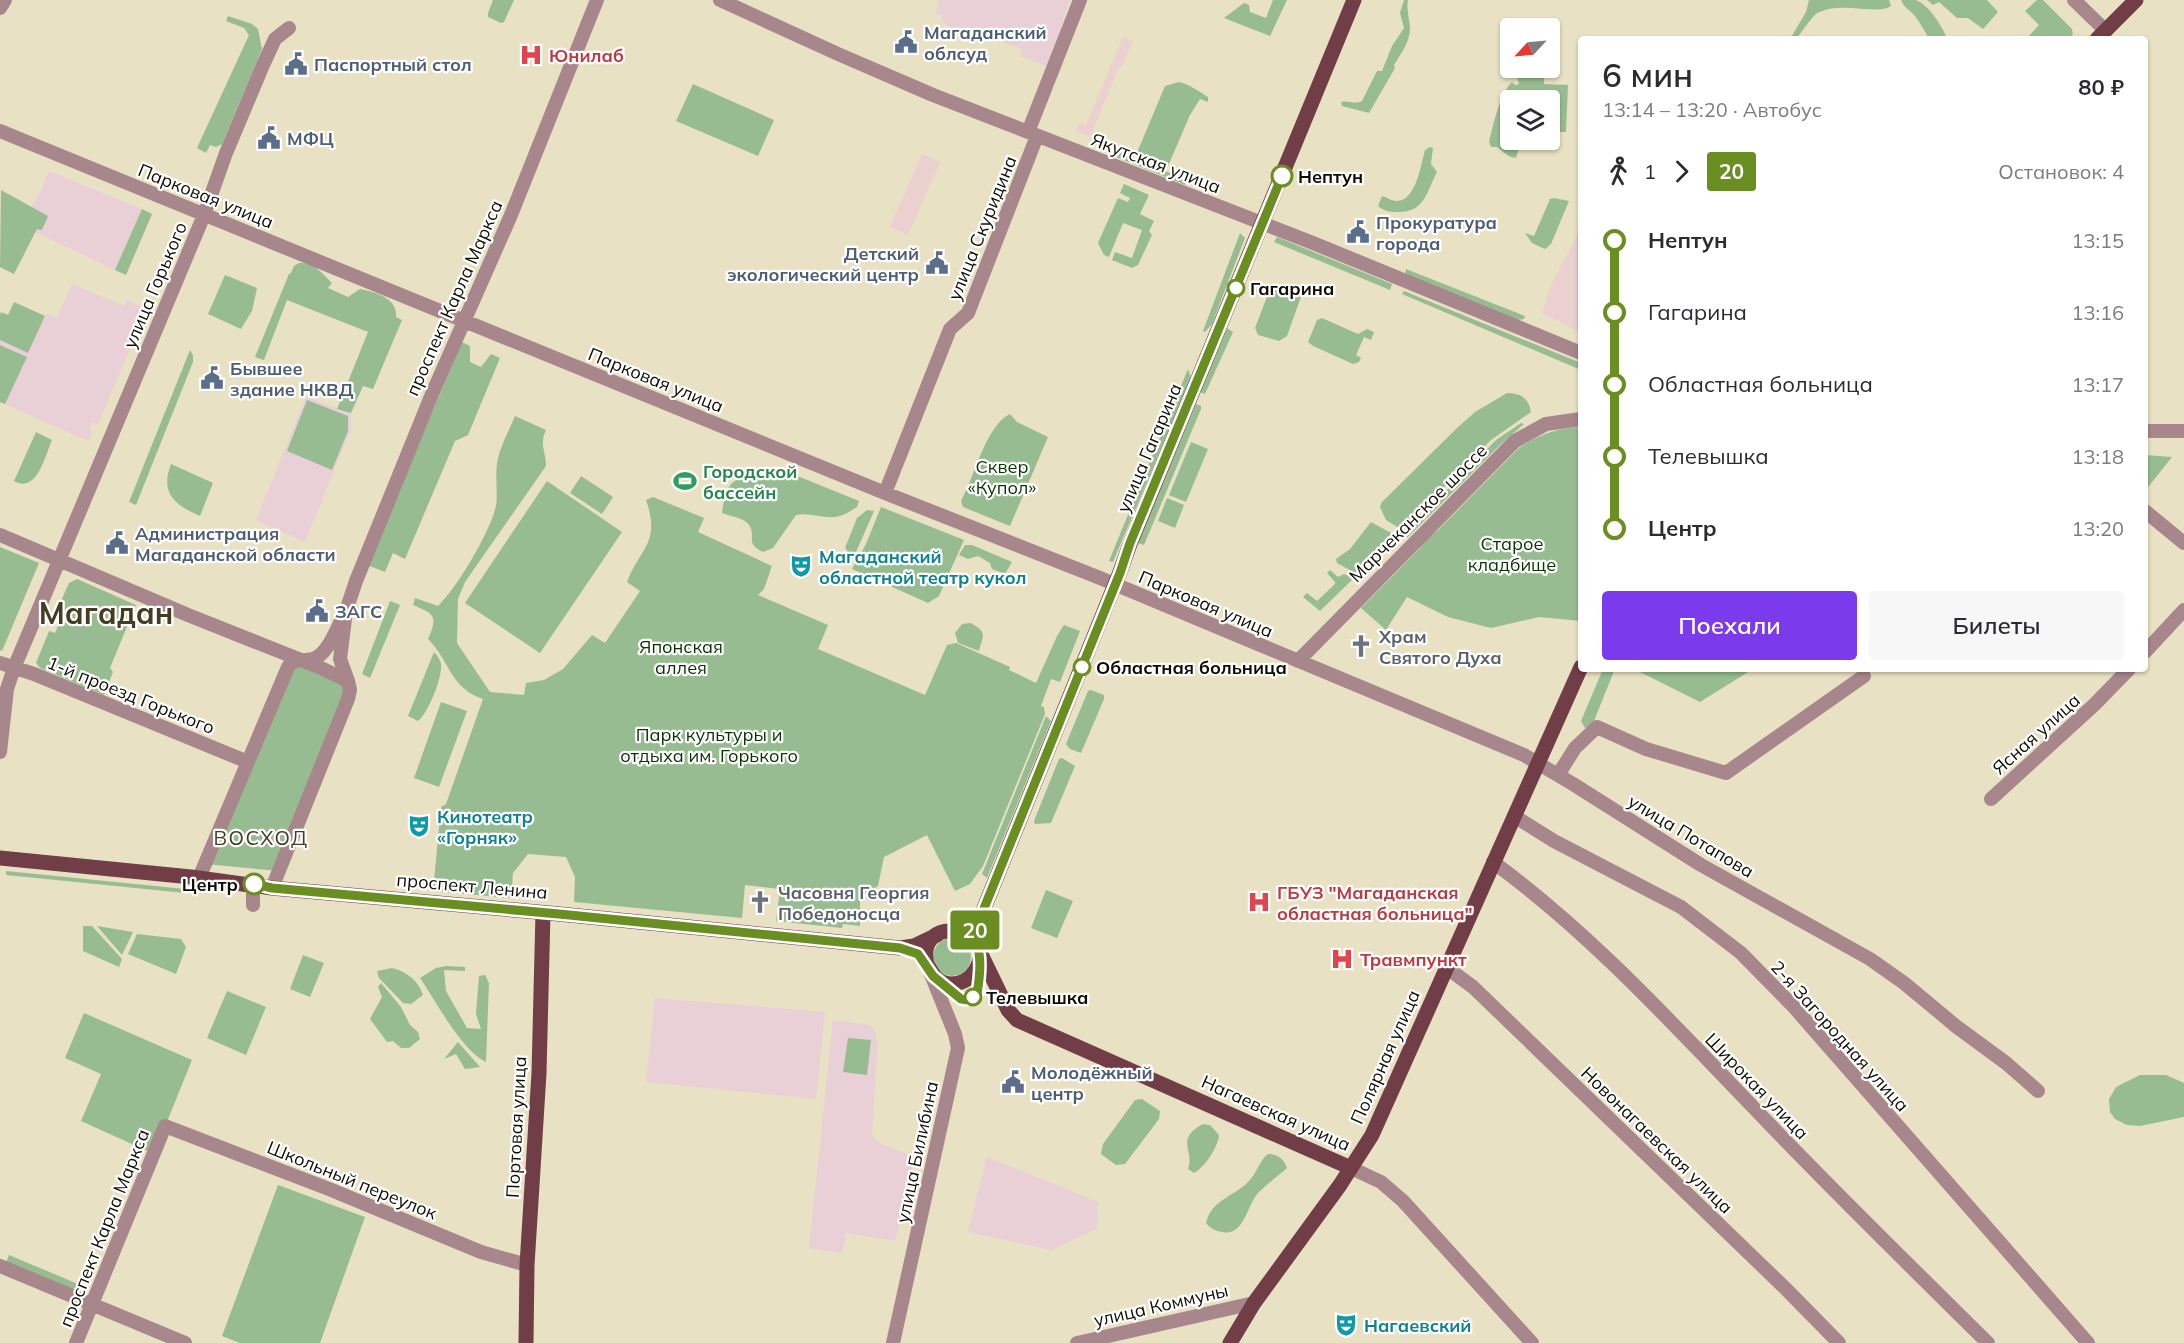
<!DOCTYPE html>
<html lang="ru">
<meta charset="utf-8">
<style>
:root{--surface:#fff;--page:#f7f7f7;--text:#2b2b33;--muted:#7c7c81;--accent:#7c3aed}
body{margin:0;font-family:Mulish,sans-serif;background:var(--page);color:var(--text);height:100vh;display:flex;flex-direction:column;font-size:22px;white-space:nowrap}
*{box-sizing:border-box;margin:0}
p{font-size:20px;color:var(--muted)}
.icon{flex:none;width:33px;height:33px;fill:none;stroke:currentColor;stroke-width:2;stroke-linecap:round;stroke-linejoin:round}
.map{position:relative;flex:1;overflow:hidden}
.side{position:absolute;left:1578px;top:36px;width:570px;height:636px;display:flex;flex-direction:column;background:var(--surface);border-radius:6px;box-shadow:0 2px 4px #0004}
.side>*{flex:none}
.badge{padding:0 12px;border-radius:4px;font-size:21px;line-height:39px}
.needle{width:39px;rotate:244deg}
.buttons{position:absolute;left:1500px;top:18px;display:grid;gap:12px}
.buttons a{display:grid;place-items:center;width:60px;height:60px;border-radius:6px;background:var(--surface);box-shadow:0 2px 4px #0004;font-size:30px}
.map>.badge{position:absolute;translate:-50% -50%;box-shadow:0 0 0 3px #fff}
.legs{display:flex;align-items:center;gap:9px;height:66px;padding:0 24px;font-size:20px}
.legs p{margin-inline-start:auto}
.summary{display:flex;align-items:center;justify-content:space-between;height:102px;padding:0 24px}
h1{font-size:33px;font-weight:600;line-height:45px}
.cta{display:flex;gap:12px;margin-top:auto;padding:12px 24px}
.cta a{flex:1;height:69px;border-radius:6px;background:var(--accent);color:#fff;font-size:24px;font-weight:600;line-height:69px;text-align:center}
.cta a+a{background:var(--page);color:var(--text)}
ul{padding:0 24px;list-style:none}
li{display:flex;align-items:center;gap:21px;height:72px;font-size:22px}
li i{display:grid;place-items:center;width:9px;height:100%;margin:0 8px;background:currentColor}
li i::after{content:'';width:15px;height:15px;margin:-8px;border:4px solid;border-radius:50%;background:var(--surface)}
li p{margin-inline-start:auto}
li:first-child i{background:linear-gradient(#0000 50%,currentColor 0)}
li:last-child i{background:linear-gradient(currentColor 50%,#0000 0)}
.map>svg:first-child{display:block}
.industrial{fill:#ead0ce}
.education{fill:#e9cfd6}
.green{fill:#98bc91}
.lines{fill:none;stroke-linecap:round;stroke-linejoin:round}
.minor{stroke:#a7878b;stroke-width:14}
.major{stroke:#713d47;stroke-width:15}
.line-1-casing{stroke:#fff;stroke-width:14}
.line-1{stroke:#6b8e23;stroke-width:9}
.stop-1-dot{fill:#fff;stroke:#6b8e23;stroke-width:3}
.labels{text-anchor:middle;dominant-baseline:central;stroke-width:4.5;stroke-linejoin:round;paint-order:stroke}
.service-label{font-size:18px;font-weight:bold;fill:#4e5e75;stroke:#fff;text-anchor:start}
.health-label{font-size:18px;font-weight:bold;fill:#be3a42;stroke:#fff;text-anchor:start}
.street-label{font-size:18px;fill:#0f0c04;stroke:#fff}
.stop-label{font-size:18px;font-weight:bold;fill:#0f0c04;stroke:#fff;text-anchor:start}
.park-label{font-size:18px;fill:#073500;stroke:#fff}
.leisure-label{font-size:18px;font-weight:bold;fill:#27864d;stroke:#fff;text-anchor:start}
.culture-label{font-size:18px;font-weight:bold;fill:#0d838f;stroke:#fff;text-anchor:start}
.worship-label{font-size:18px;font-weight:bold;fill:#5b616d;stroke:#fff;text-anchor:start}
.neighbourhood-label{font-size:20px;letter-spacing:1.5px;fill:#443d24;stroke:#fff}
.town-label{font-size:30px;font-weight:bold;fill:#443d24;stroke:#fff}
</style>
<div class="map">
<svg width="2184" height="1343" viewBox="0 0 2184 1343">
<rect width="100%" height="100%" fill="#e9e1c3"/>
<path class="industrial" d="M1123,37L1133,41L1122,67H1119L1090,137L1076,131L1079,123L1086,125Z
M922,154L940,162L908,235L890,227Z
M1581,228V333L1542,313L1550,287Z"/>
<path class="education" d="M940,0H1070L1060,30L1065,32L1050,67L1020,56L1022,49L998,40L975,33L973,38L951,32L950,27L944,23L941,15L935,13Z
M49,171L142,209L115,270L35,232L37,228L31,206L39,195Z
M72,284L124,306L127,300L147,309L98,424L92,422L89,430L92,432L88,441L0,402V340L28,353L47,313L57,318Z
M306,397L351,413V429L305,542L256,520Z
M655,998L825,1012L816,1099L646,1082Z
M833,1020L870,1025L874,1029L878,1040L872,1136L881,1144L915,1157L895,1241L846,1233L842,1253L809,1248Z
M987,1157L1098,1202L1097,1229L1051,1250L968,1232Z"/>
<path class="green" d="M493,0H514L504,22L501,23L488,17V13Z
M1273,0H1287L1270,36L1224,18L1244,3L1249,5L1250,12L1266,18Z
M1404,0H1408C1406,10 1410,19 1410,29C1410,42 1400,55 1394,65L1395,68L1369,113L1342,106L1341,102C1349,100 1354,105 1362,101L1377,71H1382L1392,46L1404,28L1400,13Z
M1809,0H1889L1891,6C1877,16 1843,0 1817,13C1809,20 1803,31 1796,39H1790L1806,12Z
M1901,0C1906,0 1913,0 1916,0C1929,5 1943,27 1947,39H1929C1925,31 1920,23 1915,16C1910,10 1904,8 1901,0Z
M1927,0H1987L1998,12L1983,29L1968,18H1957L1939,2L1933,5Z
M2037,0H2043L2072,29L2073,34L2068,39H2026L2039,25L2025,11Z
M228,16L252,24L258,29L262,49L222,144L216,147L210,145L206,153L197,148L249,35L244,28L226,21Z
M1522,73L1544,77V84L1568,85L1566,132H1550V100H1510V140H1537L1530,145L1521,142L1516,158L1510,157L1497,147H1491L1489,142C1493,126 1500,93 1512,82L1515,85L1519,84L1517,77Z
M1179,82C1191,85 1198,91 1208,97V102L1200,99L1190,115L1168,166L1136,155L1165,86Z
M693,84L774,120L758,156L676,121Z
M1108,147L1187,180L1185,185L1111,155L1108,152Z
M1430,147L1433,148L1431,164L1437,172C1426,193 1425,213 1396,212C1389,212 1384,211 1378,206L1382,196C1386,197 1392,201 1396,201C1416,202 1421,164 1425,150Z
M1124,184L1149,195L1140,214L1154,221L1149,231L1152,235L1138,265L1132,268L1112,260L1115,252L1132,258L1142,230L1123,223L1109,257L1104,255L1098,243L1118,198L1128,202L1130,198L1120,193Z
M1,190L48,216L42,230L37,229L14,274L0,267Z
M1554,198L1569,201L1551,244L1545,249L1532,243L1525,233L1534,236L1550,199Z
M142,209L152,214L126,275L115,270Z
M1240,233L1245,238L1212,324L1205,332L1203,331Z
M1277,237L1392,284L1390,290L1274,242Z
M299,263C314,262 322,273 332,283L328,288L348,297L360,289C375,292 398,298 396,317L402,320L373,389L363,386L351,413L337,409L368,332L287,300L264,360L255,357L289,274L291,273L294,266Z
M1406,269L1525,316L1524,319L1517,320L1408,276L1405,273Z
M225,275L257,288L252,311L241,329L208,314Z
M1271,286L1301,297L1287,336L1279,341L1258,335L1255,328Z
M1404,291L1581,363V370L1402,294Z
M14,302L45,316L28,353L0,340V315L1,312L8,315Z
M1322,318L1358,334L1367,329L1374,332L1371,340L1364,337L1356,355L1361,358L1359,362L1353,364L1313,346L1308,342L1317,320Z
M1227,328L1233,332L1205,394L1197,391Z
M462,342L470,346V362L481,367L491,354L500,358L468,435L455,441L405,559L393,553L385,572L367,565Z
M0,345L27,357L5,404L0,402Z
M190,350L193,355V362L136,505L129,502Z
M1188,369L1191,378L1113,562L1109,561Z
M1507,393C1520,393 1529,398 1531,412L1491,440L1402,530L1386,520L1380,507L1382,502L1457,428L1475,412Z
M307,400L348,416V431L332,470L287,451Z
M1196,404L1201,406V409L1144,545L1138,543Z
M1010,414L1017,422L1048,437L1010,526L963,507L961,501C974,478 986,425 1010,414Z
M515,416L546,430C539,446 546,450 546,466L465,582L458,599L457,643L490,692L524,695L526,683L544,680L563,669L592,635L605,643L640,591L627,582C640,548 661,543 646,500L653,497L704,518L698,532L772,566L764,589L758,595L828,625L818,649L925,695L947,645L956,643L1010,667L1009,670L1036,683L1057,636L1064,625L1080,631L1060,682L1051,679L1041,706L1044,707L1045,714L983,866L970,884L955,891L927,835L884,857L878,886L860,896V926L843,924L842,928L776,921L780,889L745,885L742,918L574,902L575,877L566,857L528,854L513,873L511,898L433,891L441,807L446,804L483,699C450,688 450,661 428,639C438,616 435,614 413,605L415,598L438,606C457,588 490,532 496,506C498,492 495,478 497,464C499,448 509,431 515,416Z
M1521,423L1524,424L1500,445L1408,537H1405L1404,534L1496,440Z
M1581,427V621L1539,617L1491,628L1448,617L1407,597L1386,630L1361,608L1420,548L1424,541L1438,530L1519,448C1537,435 1558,428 1581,427Z
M36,432L52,440C45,456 37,494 14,481Z
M1191,442L1208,449L1186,502L1169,495Z
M2145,455L2172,457L2145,491Z
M171,464L213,483L200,516C174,505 160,493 171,464Z
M778,468L859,501L857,507C852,510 846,514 840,516C825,520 811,512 796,515L773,548L763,552C744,543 757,537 749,525C745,518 729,516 722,513C724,500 726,479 743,479C749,478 756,483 762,479C769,476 771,470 778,468Z
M581,476L613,497L602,514L570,493Z
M547,481L622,532L540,653L465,603Z
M1167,498L1184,505L1175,528L1158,521Z
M881,507L964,540L939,596L928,603L852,569L866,544Z
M867,510L874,511L856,552L849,553L845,548L857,518Z
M1371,522L1393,534V537L1360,571L1355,573L1337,563L1336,559L1350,549Z
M965,545H972L1012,562L1005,574L992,569L990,563L978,556L968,559L959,555Z
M0,547L39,563L2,651L0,650Z
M1330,570L1338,577L1344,574L1354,578L1320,611L1303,597L1307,593L1317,601L1335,584V582L1327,573Z
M77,579L136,605L110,668L113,672L104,695L40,668L36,663L49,631L55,633L63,613L57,610L69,583Z
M390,601L400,605L370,678L362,674Z
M971,623C988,633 983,635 979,651L958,643L955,633L962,624Z
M434,652C437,655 440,659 441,664C443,676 428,714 418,721L408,716Z
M295,661L348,681L279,871L205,864Z
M1603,669H1618L1614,671L1592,726L1585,728L1581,721Z
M1634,669H1753L1700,702Z
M1091,690L1104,695V699L1081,753L1070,749L1066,744L1088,691Z
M441,702L467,711L439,787L414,778Z
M1046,716L1051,721L987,878L982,874Z
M1062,758L1075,766L1051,823L1035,824L1034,821L1059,759Z
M6,871L185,889V893L6,875Z
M1046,890L1073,901L1057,938L1031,928Z
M83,926H92L122,959L119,967L83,951Z
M97,926L133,932L122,955Z
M137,934L181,939L186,947L176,974L128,954Z
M933 957a19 19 0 1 1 38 0a19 19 0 1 1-38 0Z
M303,955L324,963L310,997L290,989Z
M446,966L465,967V971L444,970L446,991L467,1028L481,1029L476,1014L479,976L485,975L489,983L486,1062C461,1050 436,1001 420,978L436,968Z
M392,968C407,971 419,982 423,995L411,1004L403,1003L379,978L377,971Z
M381,983L401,1007L410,1025L418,1032L420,1039L409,1048H401L393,1041L387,1042L370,1019L382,997L378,987Z
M227,991L266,1007L246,1055L207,1038Z
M84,1013L192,1060L154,1154L81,1121L101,1074L65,1058Z
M848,1038L871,1040L867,1075L843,1072Z
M458,1042L480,1067L465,1069L456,1054L444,1059Z
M2140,1075H2166L2184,1083V1117L2140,1126L2127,1125L2115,1119L2110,1112L2109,1099L2116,1087Z
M1142,1099L1160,1111L1159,1119L1125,1164L1116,1165L1101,1154L1103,1144L1135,1100Z
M1203,1124L1210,1125L1219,1135C1218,1147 1205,1167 1194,1173L1188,1169C1195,1150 1174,1140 1203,1124Z
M1268,1154C1277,1154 1284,1159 1287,1168C1277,1177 1267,1184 1258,1193C1247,1205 1244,1237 1222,1232C1215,1231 1210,1228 1206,1223C1211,1200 1235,1196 1249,1181C1257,1173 1259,1161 1268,1154Z
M278,1185L365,1217L320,1343H240L222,1336Z
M9,1255L78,1284L74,1292L6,1263Z"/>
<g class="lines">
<path class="minor" d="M720,0L838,54L933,95L1313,243L1581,353
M2074,0L2106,31
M0,8L5,0
M0,131L885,493L1100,578L1524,755L1573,784L1701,865L1870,959L1904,983L1957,1027L2006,1063L2038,1091
M1028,132L1080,0
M2145,431H2184
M885,493L950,329L968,313L1037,136
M2145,511L2184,543
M0,535L188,615L321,668L348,681L350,690L348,699L272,888
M2145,652L2184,610
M1298,661L1515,441L1546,424L1581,419
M0,663L34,674L248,762
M348,681L340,659L346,611L356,581L432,394L511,215L597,0
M0,752L7,689L14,668L204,215L226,153L263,65L275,39L289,28
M1558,775L1575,748L1597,727L1646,749L1726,773L1864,676
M1991,799L2095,704L2129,669
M1514,816L1554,841L1681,907L1741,953L1793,1006L2088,1343
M1493,862C1590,933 1671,1022 1754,1108C1830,1188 1909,1265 1988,1343
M199,878L288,667C295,657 303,662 313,659C328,654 336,630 343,617
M253,905V884
M1446,970L1454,973L1473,987L1786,1289L1839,1343
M1351,1168L1381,1182L1403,1201L1532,1343
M0,1266L185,1343
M76,1343L165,1126L329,1189L481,1252L527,1265
M893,1343L958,1048L955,1034L930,972
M1077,1343L1254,1303"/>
<path class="major" d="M2097,39L2136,0
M0,858L191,877L272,888L559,914L900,948L914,946L937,935
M974,942V933L1120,572L1130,544L1354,0
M900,948C906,949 913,950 918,954C932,964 930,983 951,984C961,984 970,979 975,971C1002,928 914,911 927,965
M978,948L1008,1010L1017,1020L1351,1168
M526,1343L527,1265L539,1073L543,913
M1230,1343L1254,1303L1340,1185L1372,1135L1581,667"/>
</g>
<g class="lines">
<g class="line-1-casing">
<path id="line-1" d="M254,884L272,888L559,914L900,948L918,954L933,976L961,999C968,1001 972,998 977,994C979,982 981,965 979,953C978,946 973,941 974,933L1120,573L1130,543L1282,176"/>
</g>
<use href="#line-1" class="line-1"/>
</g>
<defs>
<g id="civic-bare" transform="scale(1.8)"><path d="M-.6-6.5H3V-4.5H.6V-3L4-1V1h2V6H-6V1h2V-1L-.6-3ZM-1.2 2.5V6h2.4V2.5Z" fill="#5c6f8a" stroke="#fff" stroke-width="2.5" paint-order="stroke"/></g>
<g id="hospital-bare" transform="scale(1.8)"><path d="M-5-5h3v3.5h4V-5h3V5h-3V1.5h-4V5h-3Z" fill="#e0444e" stroke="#fff" stroke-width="2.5" paint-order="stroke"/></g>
<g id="stadium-bare" transform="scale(1.8)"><path d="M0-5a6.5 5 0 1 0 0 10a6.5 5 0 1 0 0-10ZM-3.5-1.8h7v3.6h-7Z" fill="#2e9e5b" stroke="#fff" stroke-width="2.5" paint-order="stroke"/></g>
<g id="theatre-bare" transform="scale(1.8)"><path d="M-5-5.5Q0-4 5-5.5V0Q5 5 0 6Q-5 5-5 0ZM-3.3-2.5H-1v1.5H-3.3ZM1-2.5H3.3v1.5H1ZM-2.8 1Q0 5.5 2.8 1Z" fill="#0f9aa8" stroke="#fff" stroke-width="2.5" paint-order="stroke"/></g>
<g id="church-bare" transform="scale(1.8)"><path d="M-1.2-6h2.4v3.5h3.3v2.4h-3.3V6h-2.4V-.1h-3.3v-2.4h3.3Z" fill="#6b7280" stroke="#fff" stroke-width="2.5" paint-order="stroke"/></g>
</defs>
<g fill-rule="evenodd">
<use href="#civic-bare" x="906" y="42"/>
<use href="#hospital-bare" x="531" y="55"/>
<use href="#civic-bare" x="296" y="64"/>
<use href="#civic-bare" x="269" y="138"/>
<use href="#civic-bare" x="1358" y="232"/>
<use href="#civic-bare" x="937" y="263"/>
<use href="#civic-bare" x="212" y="378"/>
<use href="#stadium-bare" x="685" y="481"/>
<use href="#civic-bare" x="117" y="543"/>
<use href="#theatre-bare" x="801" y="566"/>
<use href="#civic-bare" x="317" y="611"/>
<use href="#church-bare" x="1361" y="646"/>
<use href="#theatre-bare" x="419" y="826"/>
<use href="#church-bare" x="760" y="902"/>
<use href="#hospital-bare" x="1259" y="902"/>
<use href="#hospital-bare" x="1342" y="959"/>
<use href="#civic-bare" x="1013" y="1082"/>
<use href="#theatre-bare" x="1346" y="1325"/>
</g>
<g class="stop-1-dot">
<circle cx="1282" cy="176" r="10"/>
<circle cx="1236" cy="288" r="8"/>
<circle cx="1082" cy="667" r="8"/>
<circle cx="254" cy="884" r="10"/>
<circle cx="973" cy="997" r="8"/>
</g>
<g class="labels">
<g class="service-label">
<text x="924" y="32">Магаданский<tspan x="924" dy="21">облсуд</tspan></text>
<text x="314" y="64">Паспортный стол</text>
<text x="287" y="138">МФЦ</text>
<text x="1376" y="222">Прокуратура<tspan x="1376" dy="21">города</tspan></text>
<text x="919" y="253" text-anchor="end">Детский<tspan x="919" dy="21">экологический центр</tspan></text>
<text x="230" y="368">Бывшее<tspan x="230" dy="21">здание НКВД</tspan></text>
<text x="135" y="533">Администрация<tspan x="135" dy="21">Магаданской области</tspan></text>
<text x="335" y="611">ЗАГС</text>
<text x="1031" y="1072">Молодёжный<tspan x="1031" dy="21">центр</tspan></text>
</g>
<g class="health-label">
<text x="549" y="55">Юнилаб</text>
<text x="1277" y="892">ГБУЗ "Магаданская<tspan x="1277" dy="21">областная больница"</tspan></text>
<text x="1360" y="959">Травмпункт</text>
</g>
<g class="street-label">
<text transform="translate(1156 163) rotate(21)">Якутская улица</text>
<text transform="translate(206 196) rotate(22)">Парковая улица</text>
<text transform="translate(982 228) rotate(-68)">улица Скуридина</text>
<text transform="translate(155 285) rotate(-67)">улица Горького</text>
<text transform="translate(454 298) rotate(-66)">проспект Карла Маркса</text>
<text transform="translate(656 380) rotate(22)">Парковая улица</text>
<text transform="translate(1149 448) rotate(-67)">улица Гагарина</text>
<text transform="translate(1418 513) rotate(-45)">Марчеканское шоссе</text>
<text transform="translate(1206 604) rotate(23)">Парковая улица</text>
<text transform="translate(131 695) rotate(22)">1-й проезд Горького</text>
<text transform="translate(2036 734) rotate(-42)">Ясная улица</text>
<text transform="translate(1691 836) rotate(31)">улица Потапова</text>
<text transform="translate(472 886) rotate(5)">проспект Ленина</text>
<text transform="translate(1840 1036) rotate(48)">2-я Загородная улица</text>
<text transform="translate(1385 1057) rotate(-66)">Полярная улица</text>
<text transform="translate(1757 1086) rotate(46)">Широкая улица</text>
<text transform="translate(1276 1113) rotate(24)">Нагаевская улица</text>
<text transform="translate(516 1127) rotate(-87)">Портовая улица</text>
<text transform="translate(1657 1140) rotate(44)">Новонагаевская улица</text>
<text transform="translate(917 1152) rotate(-78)">улица Билибина</text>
<text transform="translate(352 1180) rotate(22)">Школьный переулок</text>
<text transform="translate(104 1228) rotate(-68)">проспект Карла Маркса</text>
<text transform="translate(1161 1305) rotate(-13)">улица Коммуны</text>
</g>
<g class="stop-label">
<text x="1298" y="176">Нептун</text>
<text x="1250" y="288">Гагарина</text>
<text x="1096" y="667">Областная больница</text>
<text x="238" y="884" text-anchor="end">Центр</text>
<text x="986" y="997">Телевышка</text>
</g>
<g class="park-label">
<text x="1002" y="466">Сквер<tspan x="1002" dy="21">«Купол»</tspan></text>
<text x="1512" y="543">Старое<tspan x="1512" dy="21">кладбище</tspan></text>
<text x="681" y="646">Японская<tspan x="681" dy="21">аллея</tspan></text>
<text x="709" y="734">Парк культуры и<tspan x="709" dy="21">отдыха им. Горького</tspan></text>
</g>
<g class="leisure-label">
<text x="703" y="471">Городской<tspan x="703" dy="21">бассейн</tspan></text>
</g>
<g class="culture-label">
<text x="819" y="556">Магаданский<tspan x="819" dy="21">областной театр кукол</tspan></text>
<text x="437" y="816">Кинотеатр<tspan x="437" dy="21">«Горняк»</tspan></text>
<text x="1364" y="1325">Нагаевский</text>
</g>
<g class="worship-label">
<text x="1379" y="636">Храм<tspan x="1379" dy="21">Святого Духа</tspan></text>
<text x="778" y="892">Часовня Георгия<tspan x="778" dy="21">Победоносца</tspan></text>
</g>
<g class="neighbourhood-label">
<text x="261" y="837">ВОСХОД</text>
</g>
<g class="town-label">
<text x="106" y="613">Магадан</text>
</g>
</g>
</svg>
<div class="buttons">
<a><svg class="needle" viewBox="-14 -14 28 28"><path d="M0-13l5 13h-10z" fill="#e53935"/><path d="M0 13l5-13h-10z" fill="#7c7c81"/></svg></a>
<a><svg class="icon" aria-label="layers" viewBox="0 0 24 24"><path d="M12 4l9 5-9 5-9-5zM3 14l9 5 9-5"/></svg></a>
</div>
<b class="badge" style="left:975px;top:930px;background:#6b8e23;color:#fff">20</b>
<section class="side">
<div class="summary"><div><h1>6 мин</h1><p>13:14 – 13:20 · Автобус</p></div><b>80 ₽</b></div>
<div class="legs"><svg class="icon" aria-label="walk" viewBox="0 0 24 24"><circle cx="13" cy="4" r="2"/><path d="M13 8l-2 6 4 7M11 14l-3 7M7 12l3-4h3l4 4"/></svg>1<svg class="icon" aria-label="forward" viewBox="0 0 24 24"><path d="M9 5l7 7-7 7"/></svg><b class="badge" style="background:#6b8e23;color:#fff">20</b><p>Остановок: 4</p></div>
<ul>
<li><i style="color:#6b8e23"></i><b>Нептун</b><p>13:15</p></li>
<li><i style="color:#6b8e23"></i><span>Гагарина</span><p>13:16</p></li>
<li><i style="color:#6b8e23"></i><span>Областная больница</span><p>13:17</p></li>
<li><i style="color:#6b8e23"></i><span>Телевышка</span><p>13:18</p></li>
<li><i style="color:#6b8e23"></i><b>Центр</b><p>13:20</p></li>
</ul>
<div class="cta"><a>Поехали</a><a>Билеты</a></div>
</section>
</div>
